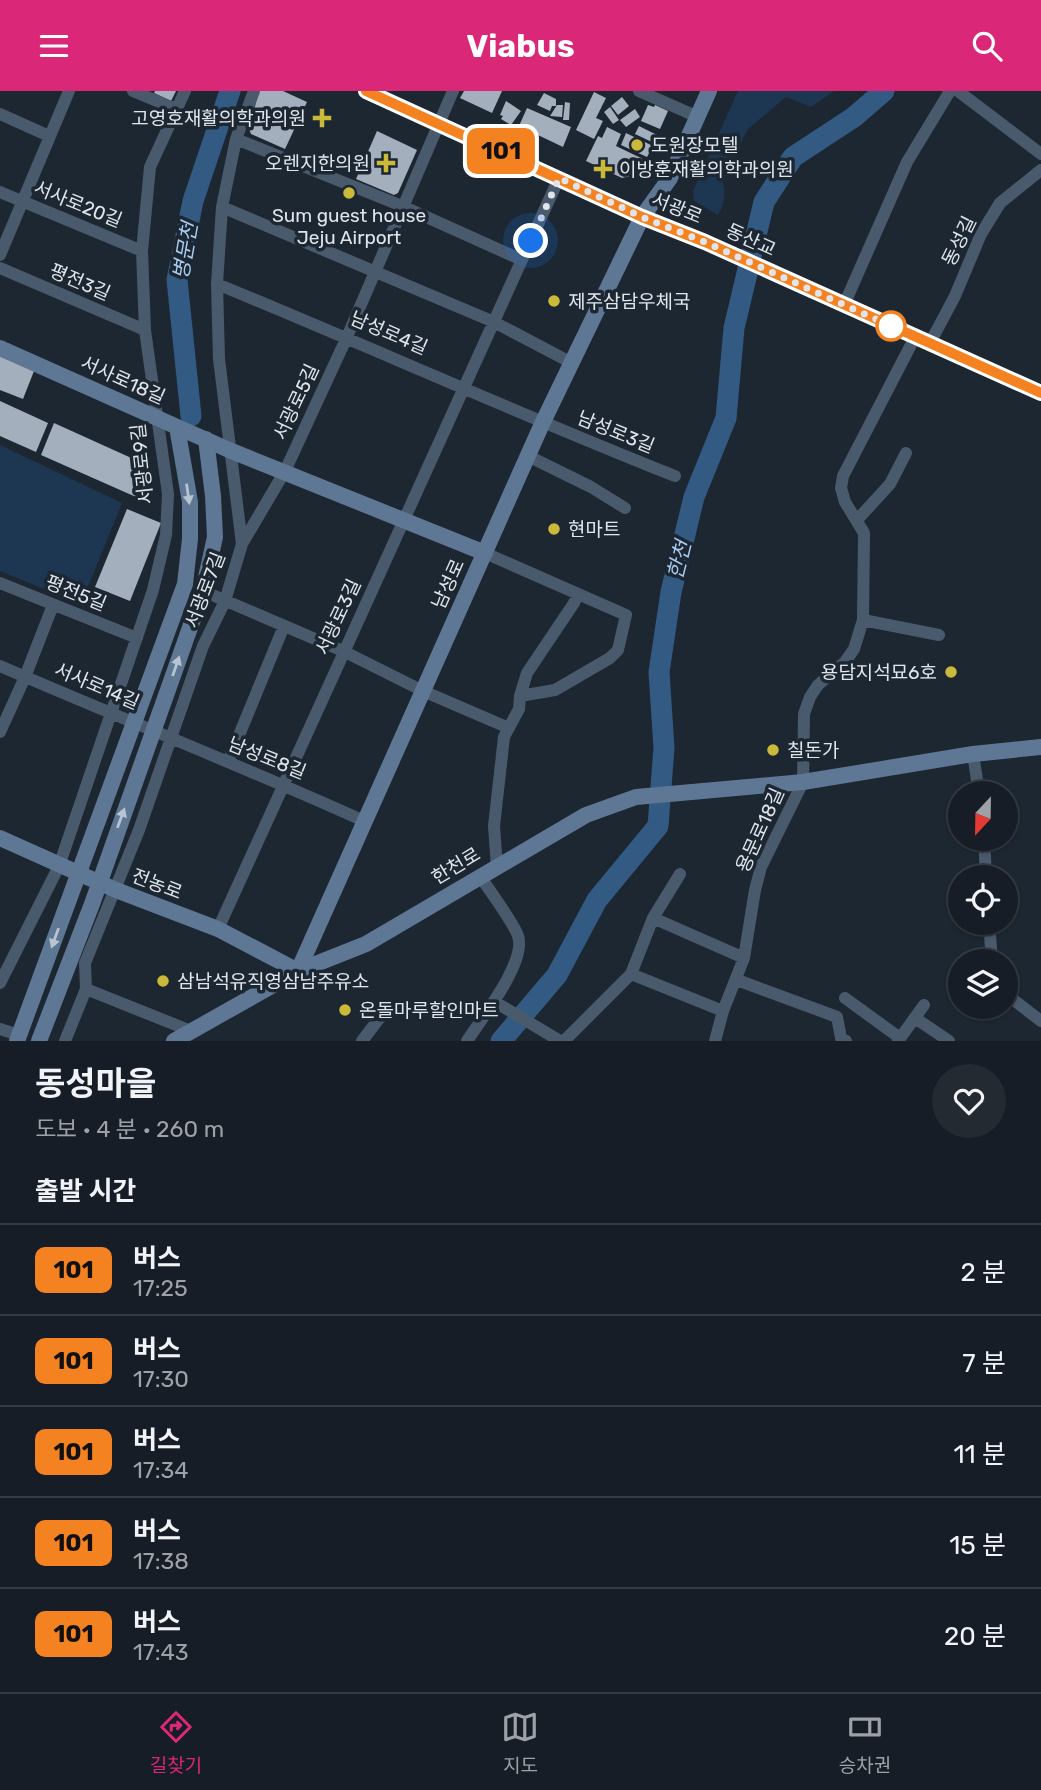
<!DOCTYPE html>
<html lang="ko">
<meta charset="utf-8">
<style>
:root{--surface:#161d26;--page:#232a32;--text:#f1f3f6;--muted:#9ea2a7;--line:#353b43;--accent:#db2777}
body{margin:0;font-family:Rubik,"Noto Sans KR",sans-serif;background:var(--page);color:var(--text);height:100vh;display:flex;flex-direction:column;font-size:26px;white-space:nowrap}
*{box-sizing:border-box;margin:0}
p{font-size:23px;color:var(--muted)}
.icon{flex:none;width:38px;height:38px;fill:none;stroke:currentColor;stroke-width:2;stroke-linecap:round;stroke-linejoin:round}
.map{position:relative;height:950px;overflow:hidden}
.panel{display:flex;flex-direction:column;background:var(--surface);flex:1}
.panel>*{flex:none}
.badge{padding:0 14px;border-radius:10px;font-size:24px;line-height:46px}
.needle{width:46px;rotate:202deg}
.buttons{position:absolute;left:948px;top:690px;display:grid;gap:14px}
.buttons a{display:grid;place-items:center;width:70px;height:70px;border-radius:50%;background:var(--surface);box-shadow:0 2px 5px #0004,0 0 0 2px var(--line);font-size:35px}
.you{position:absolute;width:35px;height:35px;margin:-18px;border:5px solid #fff;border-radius:50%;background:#1a73e8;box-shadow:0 0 0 10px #1a73e833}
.map>.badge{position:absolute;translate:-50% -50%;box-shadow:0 0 0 4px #fff}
h2{padding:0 35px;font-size:26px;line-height:63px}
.round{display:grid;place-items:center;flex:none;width:74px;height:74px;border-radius:37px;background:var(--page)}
.summary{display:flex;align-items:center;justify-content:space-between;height:119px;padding:0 35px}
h1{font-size:33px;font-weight:700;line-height:52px}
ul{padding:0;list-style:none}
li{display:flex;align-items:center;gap:21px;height:91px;padding:0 35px;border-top:2px solid var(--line)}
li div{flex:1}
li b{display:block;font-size:26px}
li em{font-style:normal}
li .badge{min-width:77px;font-weight:700;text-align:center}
header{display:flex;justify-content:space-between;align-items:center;height:91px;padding:0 35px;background:var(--accent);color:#fff;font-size:32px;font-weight:700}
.tab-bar{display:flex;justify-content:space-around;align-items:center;height:98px;border-top:2px solid var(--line);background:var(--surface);font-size:19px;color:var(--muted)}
.tab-bar a{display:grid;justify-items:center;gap:4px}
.tab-bar .selected{color:var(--accent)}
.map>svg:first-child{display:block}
.green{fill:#1d3651}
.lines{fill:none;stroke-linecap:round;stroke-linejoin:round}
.river{stroke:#335a83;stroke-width:21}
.building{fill:#a3afbd}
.street{stroke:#4a5a6d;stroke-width:12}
.secondary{stroke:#5d7794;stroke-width:16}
.oneway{fill:#b8c4d2}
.line-casing{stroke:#fff;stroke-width:16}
.line{stroke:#f58220;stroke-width:10}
.walk{stroke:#dfe5ec;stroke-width:7;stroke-dasharray:0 12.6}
.poi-dot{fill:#cbb939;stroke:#1d2732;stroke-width:2.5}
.stop-dot{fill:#fff;stroke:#f58220;stroke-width:3.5}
.labels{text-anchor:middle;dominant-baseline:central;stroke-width:7;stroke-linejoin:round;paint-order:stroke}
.poi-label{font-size:19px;fill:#dfe5ec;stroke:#1d2732;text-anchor:start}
.street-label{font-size:19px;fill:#dfe5ec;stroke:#1d2732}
.water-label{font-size:21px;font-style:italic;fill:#a8cbf2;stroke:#1d2732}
</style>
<header><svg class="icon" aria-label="menu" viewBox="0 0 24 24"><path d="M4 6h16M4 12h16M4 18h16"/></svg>Viabus<svg class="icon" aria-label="search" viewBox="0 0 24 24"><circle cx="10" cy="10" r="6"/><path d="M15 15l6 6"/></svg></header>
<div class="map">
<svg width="1041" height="950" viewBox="0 0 1041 950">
<rect width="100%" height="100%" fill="#1d2732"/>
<path class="green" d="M738,0H834L811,16L786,6L748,38L722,87C726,101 725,113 718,124L694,110L693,100Z
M0,354L122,412L81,513L0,480Z"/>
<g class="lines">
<path class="river" d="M191,325L177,189L193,110L230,0
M501,950L557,884L597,809L658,735L664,657L659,581L671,501L694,406L726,327L734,237L764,111L793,66L854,26L884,0"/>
</g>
<path class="building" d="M155,0H176L171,10L154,2Z
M259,0H283L307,11L285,58L251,43L249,38Z
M464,0H502L492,22L460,7Z
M594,1L606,7L596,27L603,30L594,48L576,39Z
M544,2L556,8V15H552L550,20L537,14Z
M622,6L629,15L618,24L611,15Z
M506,10L521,20L511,34L501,28L503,25L500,24Z
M565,11L570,12L569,29H563Z
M557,14H563L562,26L550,25Z
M648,14L654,16L655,14L668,20L660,38L641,30Z
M610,16L619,29L613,33L604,21Z
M527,17L571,36L563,56L519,35Z
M635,18L640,26L626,36L620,29Z
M639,35L657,44L654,52L635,43Z
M607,36L621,43L616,55L645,69L638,83L622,87L586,70L598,45L602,47Z
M377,40L417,59L398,102L394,104L356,88Z
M626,42L653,55L647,66L621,54Z
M0,265L34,280L23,308L0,299Z
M0,310L48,332L36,361L0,345Z
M54,332L149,375L136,406L41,364Z
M127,418L161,432L130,510L95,496Z"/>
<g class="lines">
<path class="street" d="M133,0L176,18
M639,0L698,26
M958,0L1041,63
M0,23L49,45
M236,48L402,115L522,169
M0,101L142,160
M222,116L494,231L572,272
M0,164L69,0
M0,177L145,239
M217,193C370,256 521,324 675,385
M844,214L907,71L950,0
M930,252L955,205L981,143L1000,112L1041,79
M528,365L591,396L625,417
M858,428L890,393L906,362
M242,453L285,380L347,246L453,0
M485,462L626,524L618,559L610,567L555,599L520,605
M0,492L137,547
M203,500L343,560L423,600L509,637
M863,529L939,544
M0,575C122,628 245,676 366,731
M0,641L25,586L53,514
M973,663L979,702
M228,671L284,535
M984,747L986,786
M497,776L494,735L504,646L519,618L520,605L527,582L574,512L578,503
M653,827L744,867
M989,831L992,870
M218,838C332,588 446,337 559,87
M631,883L723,920
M737,889L837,926L841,947L846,950
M0,892L59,775L153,499L166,444L168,403L145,239L142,160L150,76L185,0
M86,898L191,940
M1006,903L1041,930
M845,907L900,947
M495,911L560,950
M915,927L949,950
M0,938L19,944
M65,950L86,898L85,872L139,739L203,555L225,510L242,453L219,268L217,193L222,116L236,48L254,0
M362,950L388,916
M467,950C481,928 527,871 518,845C514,832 489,799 480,785
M564,950L631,883L653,827L680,783
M715,950L723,920L744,867L755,799L761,776L803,691L804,623L810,606L818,594L845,571L854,558L863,529L864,442L845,411L841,397L843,385L915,246
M898,950L924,914"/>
<path class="secondary" d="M366,0L642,126L705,151L1041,302
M0,257L229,359L485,462
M0,747L116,799L218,838L298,880
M298,880L542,333L642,126L670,87L709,0
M17,950L185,493L190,448V411L177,336
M39,950L92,813L203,500L215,446L213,405L206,348
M174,950L298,880L366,853L586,724L636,706L803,691L973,663L1041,656"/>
</g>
<defs><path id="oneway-solid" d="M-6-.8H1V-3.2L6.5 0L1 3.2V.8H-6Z" transform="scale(1.75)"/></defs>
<g class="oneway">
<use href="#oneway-solid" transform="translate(188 403) rotate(82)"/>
<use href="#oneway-solid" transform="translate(176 575) rotate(-71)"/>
<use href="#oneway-solid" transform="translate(121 727) rotate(-70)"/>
<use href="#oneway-solid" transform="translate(55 847) rotate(110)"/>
</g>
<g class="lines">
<g class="line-casing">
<path id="line" d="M366,0L642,126L705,151L1041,302"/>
</g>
<use href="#line" class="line"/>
<path class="walk" d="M531,150L559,87L642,126L705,151L891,235"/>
</g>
<g class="poi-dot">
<path d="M318.5 16.5h7v7h7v7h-7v7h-7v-7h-7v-7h7z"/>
<circle cx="637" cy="54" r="7"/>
<path d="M382.5 61.5h7v7h7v7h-7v7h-7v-7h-7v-7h7z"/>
<path d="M599.5 67.5h7v7h7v7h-7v7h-7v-7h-7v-7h7z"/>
<circle cx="349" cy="102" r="7"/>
<circle cx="554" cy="210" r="7"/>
<circle cx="554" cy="438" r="7"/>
<circle cx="951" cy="581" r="7"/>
<circle cx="773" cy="659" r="7"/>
<circle cx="163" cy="890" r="7"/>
<circle cx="345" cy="919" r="7"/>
</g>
<circle class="stop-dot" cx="891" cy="235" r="14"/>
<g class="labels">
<g class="poi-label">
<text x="306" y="27" text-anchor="end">고영호재활의학과의원</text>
<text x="651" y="54">도원장모텔</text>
<text x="370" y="72" text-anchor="end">오렌지한의원</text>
<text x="619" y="78">이방훈재활의학과의원</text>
<text x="349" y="124" text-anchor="middle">Sum guest house<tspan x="349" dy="22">Jeju Airport</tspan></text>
<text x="568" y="210">제주삼담우체국</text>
<text x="568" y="438">현마트</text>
<text x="937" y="581" text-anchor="end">용담지석묘6호</text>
<text x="787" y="659">칠돈가</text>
<text x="177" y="890">삼남석유직영삼남주유소</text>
<text x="359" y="919">온돌마루할인마트</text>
</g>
<g class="street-label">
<text transform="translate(78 113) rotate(22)">서사로20길</text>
<text transform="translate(677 117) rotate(22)">서광로</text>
<text transform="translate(751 149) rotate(24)">동산교</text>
<text transform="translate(959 150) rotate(-64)">동성길</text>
<text transform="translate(80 191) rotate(23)">평전3길</text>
<text transform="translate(389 242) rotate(23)">남성로4길</text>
<text transform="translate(123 289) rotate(24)">서사로18길</text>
<text transform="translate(296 311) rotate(-65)">서광로5길</text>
<text transform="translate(616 341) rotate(22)">남성로3길</text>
<text transform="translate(142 373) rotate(-96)">서광로9길</text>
<text transform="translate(448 493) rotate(-66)">남성로</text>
<text transform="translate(205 499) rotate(-69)">서광로7길</text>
<text transform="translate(76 502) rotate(22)">평전5길</text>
<text transform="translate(338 526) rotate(-65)">서광로3길</text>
<text transform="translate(97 595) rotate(23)">서사로14길</text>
<text transform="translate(267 667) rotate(22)">남성로8길</text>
<text transform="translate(760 739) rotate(-66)">용문로18길</text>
<text transform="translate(456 775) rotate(-31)">한천로</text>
<text transform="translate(157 793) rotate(21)">전농로</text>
</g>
<g class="water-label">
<text transform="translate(185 160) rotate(-80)">병문천</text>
<text transform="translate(679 469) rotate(-76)">한천</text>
</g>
</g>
</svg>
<div class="buttons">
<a><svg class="needle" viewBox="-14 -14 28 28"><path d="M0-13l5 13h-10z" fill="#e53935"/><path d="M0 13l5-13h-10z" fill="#9ea2a7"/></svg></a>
<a><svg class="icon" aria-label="locate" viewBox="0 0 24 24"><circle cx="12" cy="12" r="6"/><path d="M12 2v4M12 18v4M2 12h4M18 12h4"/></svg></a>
<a><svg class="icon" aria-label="layers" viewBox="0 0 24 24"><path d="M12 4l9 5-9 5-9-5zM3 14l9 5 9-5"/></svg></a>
</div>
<div class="you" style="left:531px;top:150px"></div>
<b class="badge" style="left:501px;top:60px;background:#f58220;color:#111">101</b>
</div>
<section class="panel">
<div class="summary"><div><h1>동성마을</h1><p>도보 · 4 분 · 260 m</p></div><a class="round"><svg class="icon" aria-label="heart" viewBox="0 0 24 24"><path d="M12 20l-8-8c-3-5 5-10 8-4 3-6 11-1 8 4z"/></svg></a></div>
<h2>출발 시간</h2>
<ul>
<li><span class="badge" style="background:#f58220;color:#111">101</span><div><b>버스</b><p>17:25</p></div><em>2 분</em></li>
<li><span class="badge" style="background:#f58220;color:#111">101</span><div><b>버스</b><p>17:30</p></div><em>7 분</em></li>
<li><span class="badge" style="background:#f58220;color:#111">101</span><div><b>버스</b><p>17:34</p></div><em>11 분</em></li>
<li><span class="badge" style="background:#f58220;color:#111">101</span><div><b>버스</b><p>17:38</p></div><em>15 분</em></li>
<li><span class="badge" style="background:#f58220;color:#111">101</span><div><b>버스</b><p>17:43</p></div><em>20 분</em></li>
</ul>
</section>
<nav class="tab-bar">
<a class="selected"><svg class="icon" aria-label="directions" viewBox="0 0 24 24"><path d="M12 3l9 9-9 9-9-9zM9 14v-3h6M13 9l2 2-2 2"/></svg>길찾기</a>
<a><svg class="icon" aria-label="map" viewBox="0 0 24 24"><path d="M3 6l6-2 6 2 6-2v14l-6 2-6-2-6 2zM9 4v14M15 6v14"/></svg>지도</a>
<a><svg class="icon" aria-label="tickets" viewBox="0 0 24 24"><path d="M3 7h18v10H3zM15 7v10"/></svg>승차권</a>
</nav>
